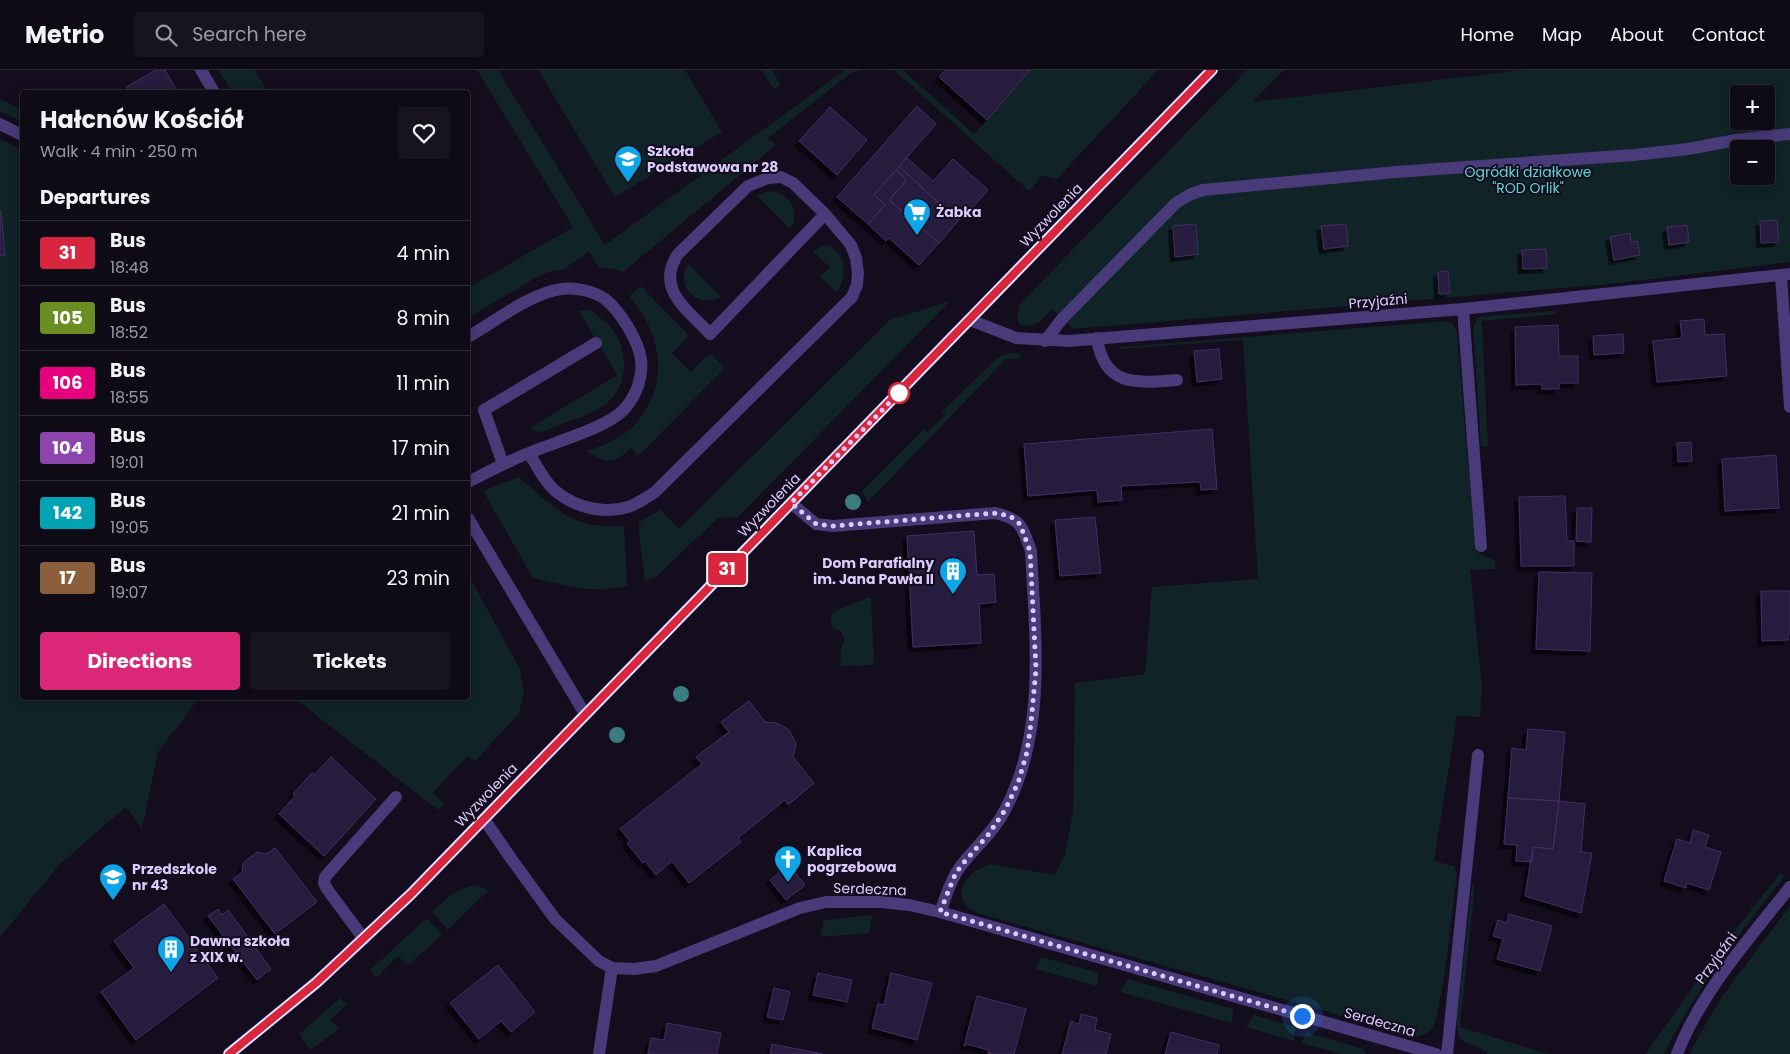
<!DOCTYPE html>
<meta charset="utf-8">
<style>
:root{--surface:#0e0a16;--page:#17131f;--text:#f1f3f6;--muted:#9b9aa1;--line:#2e2b35;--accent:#db2777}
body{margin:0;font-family:Poppins,sans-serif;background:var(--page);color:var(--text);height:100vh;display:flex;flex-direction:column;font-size:19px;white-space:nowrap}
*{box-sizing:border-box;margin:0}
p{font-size:16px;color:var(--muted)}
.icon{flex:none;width:28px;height:28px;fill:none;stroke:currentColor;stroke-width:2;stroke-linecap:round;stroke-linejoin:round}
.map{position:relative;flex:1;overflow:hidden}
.drawer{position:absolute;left:20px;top:20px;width:450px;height:610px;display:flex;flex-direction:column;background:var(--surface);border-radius:5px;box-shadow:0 2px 12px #0003,0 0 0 1px var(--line)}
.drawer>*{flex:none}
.badge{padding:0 10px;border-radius:4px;font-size:18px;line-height:32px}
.fabs{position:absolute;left:1730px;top:15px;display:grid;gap:10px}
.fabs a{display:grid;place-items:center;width:45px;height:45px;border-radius:5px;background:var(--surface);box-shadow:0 2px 12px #0003,0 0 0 1px var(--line);font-size:25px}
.you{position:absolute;width:25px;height:25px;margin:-12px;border:4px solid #fff;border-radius:50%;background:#1a73e8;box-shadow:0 0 0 8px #1a73e833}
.map>.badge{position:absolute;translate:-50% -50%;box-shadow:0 0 0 2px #fff}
h2{padding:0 20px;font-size:19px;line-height:45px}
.round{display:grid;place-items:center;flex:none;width:52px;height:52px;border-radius:5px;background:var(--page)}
.overview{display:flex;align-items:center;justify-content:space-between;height:85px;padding:0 20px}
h1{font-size:24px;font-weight:700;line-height:38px}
.action{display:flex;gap:10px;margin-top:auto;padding:10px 20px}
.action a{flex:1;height:58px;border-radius:5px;background:var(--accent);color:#fff;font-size:20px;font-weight:700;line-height:58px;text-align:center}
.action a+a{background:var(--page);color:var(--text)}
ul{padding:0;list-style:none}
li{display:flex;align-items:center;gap:15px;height:65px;padding:0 20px;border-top:1px solid var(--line)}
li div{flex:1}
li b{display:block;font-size:19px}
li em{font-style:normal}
li .badge{min-width:55px;font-weight:700;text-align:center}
header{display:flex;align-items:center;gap:30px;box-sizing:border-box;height:70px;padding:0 25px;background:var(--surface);border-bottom:1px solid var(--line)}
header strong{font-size:24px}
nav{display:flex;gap:28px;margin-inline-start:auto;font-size:18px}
.search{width:350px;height:45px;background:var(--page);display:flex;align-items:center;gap:12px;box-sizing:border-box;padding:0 18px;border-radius:5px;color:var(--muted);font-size:19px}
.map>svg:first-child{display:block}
.green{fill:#102326;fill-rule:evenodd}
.building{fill:#281a3d;stroke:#442d67;filter:url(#shadow)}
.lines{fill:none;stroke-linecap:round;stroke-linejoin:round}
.lane{stroke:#493a79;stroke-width:12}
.street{stroke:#493a79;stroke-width:12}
.secondary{stroke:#8868f7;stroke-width:12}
.tree{fill:#3b7c80}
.line-casing{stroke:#fff;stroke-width:11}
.line{stroke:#d7263d;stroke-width:8}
.walk{stroke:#dbcbfc;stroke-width:5;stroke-dasharray:0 9}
.stop-dot{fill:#fff;stroke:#d7263d;stroke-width:2.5}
.labels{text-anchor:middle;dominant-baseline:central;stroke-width:4;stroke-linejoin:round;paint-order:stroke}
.poi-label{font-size:14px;font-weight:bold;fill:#dbcbfc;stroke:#130d1d;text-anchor:start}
.park-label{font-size:14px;fill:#5cd7d1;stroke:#130d1d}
.street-label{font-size:14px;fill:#dbcbfc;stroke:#130d1d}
</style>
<header>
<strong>Metrio</strong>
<div class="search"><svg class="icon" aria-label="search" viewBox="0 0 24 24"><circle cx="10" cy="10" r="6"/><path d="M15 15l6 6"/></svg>Search here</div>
<nav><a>Home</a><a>Map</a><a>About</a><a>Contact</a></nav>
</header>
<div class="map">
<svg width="1790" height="984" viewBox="0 0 1790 984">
<defs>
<filter id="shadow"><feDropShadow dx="-4.5" dy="4.5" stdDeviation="0" flood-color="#0009"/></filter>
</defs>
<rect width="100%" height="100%" fill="#130d1d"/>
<path class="green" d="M218,0H255L268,22H232Z
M477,0H498L605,175L845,0H862L851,3L768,68L776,75L623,202L614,199L599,198L589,181L563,200L551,201L537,207L468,248V218L573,157Z
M538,0H685L722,62L615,127Z
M761,0H772L781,15L774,19Z
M894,0H903L974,64L1030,0H1158L1057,109L1043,105L1029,121Z
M1247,0H1284L1253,32L1522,0H1790V192L1610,214L1074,259L1052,239C1041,250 1037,258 1020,255L1017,246L1020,234ZM1739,24H1766V51H1739ZM1739,79H1766V106H1739Z
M0,29L22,40V52L0,41Z
M0,69L22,80V628H199L158,682L142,758L126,737L60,794L0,867Z
M776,121C791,128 801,143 790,159L757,126L766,122Z
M828,175C847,184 847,208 837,223L820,207L830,197L813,182L821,176Z
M689,194L721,227C697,240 673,214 689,194Z
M641,216L687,263L688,267L672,283L691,302L707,286L712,285L725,298L638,386L631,378C614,394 606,394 586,381C598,377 611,373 621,366C631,360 639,351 645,341C669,303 658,259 629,226Z
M946,232L948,233L738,447L718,448L656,507L645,511L638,453L660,440L679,459L892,248L900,247Z
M590,240C598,246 607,252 613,260C629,282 628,317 606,334C590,346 563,353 545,361L537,362L530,358L617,305L579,241Z
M1555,241L1556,244L1482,251L1488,377L1481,376L1473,258L1477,248L1484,246Z
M1447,251L1452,253L1457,263L1475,476L1478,483L1495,490V499L1470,500L1482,618L1480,647L1457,646L1434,791L1454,796L1457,804C1454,827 1442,950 1431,960C1426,965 1417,966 1410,968L1322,940L977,843L968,838L963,831L961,822L965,812L972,803L989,794L1055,805L1065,785L1073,742L1075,613L1145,604L1152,517L1258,509L1243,270L1119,279L1120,277Z
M1019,283L1022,288L1006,289L868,432L862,421L924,359L927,362L945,345L942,342L996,289L1002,285Z
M519,407C556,439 570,459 624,456L627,516C591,524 568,516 533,508L483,421Z
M468,504L520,599L524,625L518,645L475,691L467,686L433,723L445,734L438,740L294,628H468Z
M871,527L874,595L840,596L841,577L844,573V567L840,561L833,558L830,546L837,540Z
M1781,802L1784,807C1739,865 1696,918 1664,984H1645L1718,882Z
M1475,814L1460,957L1548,984H1488C1471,968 1455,981 1457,949L1472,815Z
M476,815L489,820L448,860L432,842C445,830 458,817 476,815Z
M1790,836V984H1690L1693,976L1721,928Z
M872,845L869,863L820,867L824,850Z
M427,848L442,865L408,895L398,886L377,908L370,900Z
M1041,887L1099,903L1097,916L1036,899Z
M1128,909L1233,939L1232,953L1120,922Z
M340,928L347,935L330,949L339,959L310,980L299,964Z
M1254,945L1295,957L1294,971L1246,957Z
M1307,962L1363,979L1366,984H1342L1301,973Z"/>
<path class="building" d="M156,0H165L178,22H130L126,17Z
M945,0H1030L987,50L939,7Z
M917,36L936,54L874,125L885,135L868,154L837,127Z
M830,37L867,70L837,105L799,71Z
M907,88L933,111L953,89L988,120L968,143L966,141L958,151L899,96Z
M899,96L958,151L939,173L889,130L906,111L905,108L896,100Z
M896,100L905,108L906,111L889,130L939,173L919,195L889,168L886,171L868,154L885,135L874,125Z
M0,141H1L5,185L0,186Z
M1777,150L1779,172L1761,173L1760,151Z
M1196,154L1198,184L1175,187L1173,156Z
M1346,154L1348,176L1324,179L1321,156Z
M1687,155L1689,172L1669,175L1667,157Z
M1630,163L1631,172L1637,171L1640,185L1614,190L1610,167Z
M1546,179L1547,198L1523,199L1522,180Z
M1448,201L1450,223L1439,224L1438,202Z
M1704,249L1705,265L1724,264L1727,306L1657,312L1653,271L1682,268L1680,251Z
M1558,255L1559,286H1578V313H1559V319H1542V314L1516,315L1515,257Z
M1623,264L1624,283L1594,285L1593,266Z
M1219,279L1222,309L1197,312L1194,281Z
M1212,359L1217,419L1201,420L1200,412L1121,416L1122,430L1098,432L1097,420L1028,426L1024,374Z
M1691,372L1692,391L1678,392L1677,373Z
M1776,385L1779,438L1725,441L1722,389Z
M1565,426L1567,471H1574V496H1521L1519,427Z
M1577,438H1592L1591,472L1576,471Z
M1095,447L1101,503L1060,506L1055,450Z
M974,461L977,505L994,504L996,532L979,534L981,573L913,577L907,466Z
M1539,502L1592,503L1590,581L1536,579Z
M1761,521H1790V564H1788V570L1762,571Z
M749,631L765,652L777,653L789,660L796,674L793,687L814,713L788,735L785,730L738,768L741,772L689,813L672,791L656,805L645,791L643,793L627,773L630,771L620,759L702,694L696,687L729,662L721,652Z
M1528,659L1565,662L1559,731L1508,728L1512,678L1526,680Z
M331,687L376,729L324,786L279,744L295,726L293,724L312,703L314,705Z
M1508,728L1559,731L1553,779L1533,777L1532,792L1516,791L1517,775L1504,774Z
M1559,731L1585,734L1581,782L1592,783L1581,843L1525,826L1533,777L1553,779Z
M1693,760L1709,765L1705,777L1721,782L1709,820L1687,813L1686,818L1664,811L1677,769L1690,773Z
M275,778L317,832L275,864L233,809L242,802L243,793L257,782L266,784Z
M789,795L805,815L786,830L770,810Z
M164,834L218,908L136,970L101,922L134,898L114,871Z
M218,839L222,845L228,840L271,899L257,910L208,846Z
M1509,844L1552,856L1540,901L1497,889L1503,869L1493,866L1498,850L1507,853Z
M498,895L535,942L511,962L501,951L479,969L450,933Z
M818,903L852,910L847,932L813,925Z
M891,903L932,913L917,970L872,958L878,934L884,935Z
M774,918L790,922L783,950L767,947Z
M977,926L1026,939L1014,984H993L988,983L989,980L966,974L965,976H964Z
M1081,944L1097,948L1095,960L1111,964L1106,984H1062L1071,951L1079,954Z
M667,953L721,963L717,984H648L651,968L664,970Z
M1171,962L1219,975L1217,984H1165Z
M772,974L823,984H770Z"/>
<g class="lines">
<path class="lane" d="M201,0L214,22
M1781,205L1790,337
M1463,239L1481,476
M468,267C494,252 531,223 561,219C575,217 594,221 605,229C620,241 639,271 641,290C643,306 637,323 627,336C612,357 554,372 529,383C508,391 488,402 468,412
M1097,268C1104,318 1138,313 1177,310
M1045,271L1062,249L1176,133L1189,125L1203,120L1396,102L1634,85L1688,79L1736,70L1790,64
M529,383C537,396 545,413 558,423C577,438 605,444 628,437C638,434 647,427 655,422L852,227L857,215L858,203L856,188L851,175L825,144L793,113L781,107L768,108L748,116L678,184C655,219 687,239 710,264L825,144
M503,394L484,340L596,273
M791,433L816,454L833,456L995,443C1021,449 1022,456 1031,481C1035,565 1047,659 1006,738C995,761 975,777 960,797C950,810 946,827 940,842
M364,869L327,819L324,813L325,807L396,727
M1447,984L1478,685"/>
<path class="street" d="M0,54L22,65
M970,250L1016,268L1069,271L1463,239L1790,204
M468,448L585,644
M484,749L510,787L555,849L599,891L612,898L634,899L656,896L800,838L826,832H881L909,835L940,842L1436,984
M599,984L612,898
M1677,984C1701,922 1749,869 1790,817"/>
<path class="secondary" d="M229,984L317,912L411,824L1212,0"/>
</g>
<g class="tree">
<circle cx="853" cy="432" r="8"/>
<circle cx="681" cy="624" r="8"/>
<circle cx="617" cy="665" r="8"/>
</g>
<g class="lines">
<g class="line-casing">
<path id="line" d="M229,984L317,912L411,824L1212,0"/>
</g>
<use href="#line" class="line"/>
<path class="walk" d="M899,323L900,322L791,433L816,454L833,456L994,443L1010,446L1020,454L1030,481L1036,599L1031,653L1027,682L1018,713L1005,740L988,765L960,797L954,807L940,842L1302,946"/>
</g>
<defs>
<g id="school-pin" transform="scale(1.4375)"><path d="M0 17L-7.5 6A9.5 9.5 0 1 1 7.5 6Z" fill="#0da5e7" stroke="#130d1d"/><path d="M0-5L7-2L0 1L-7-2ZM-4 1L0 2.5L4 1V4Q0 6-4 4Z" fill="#fff"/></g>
<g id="supermarket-pin" transform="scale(1.4375)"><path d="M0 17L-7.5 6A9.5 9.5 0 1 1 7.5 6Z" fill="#0da5e7" stroke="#130d1d"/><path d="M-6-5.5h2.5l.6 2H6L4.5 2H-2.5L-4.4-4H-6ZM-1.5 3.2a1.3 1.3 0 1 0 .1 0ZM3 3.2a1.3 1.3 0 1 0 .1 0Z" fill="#fff"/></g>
<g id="building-pin" transform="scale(1.4375)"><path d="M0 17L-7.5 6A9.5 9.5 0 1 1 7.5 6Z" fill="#0da5e7" stroke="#130d1d"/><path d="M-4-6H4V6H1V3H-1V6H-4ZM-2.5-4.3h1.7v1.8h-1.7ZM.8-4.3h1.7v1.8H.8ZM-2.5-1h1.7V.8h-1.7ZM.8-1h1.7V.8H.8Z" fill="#fff"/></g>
<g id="church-pin" transform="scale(1.4375)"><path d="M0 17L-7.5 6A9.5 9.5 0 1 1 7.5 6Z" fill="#0da5e7" stroke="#130d1d"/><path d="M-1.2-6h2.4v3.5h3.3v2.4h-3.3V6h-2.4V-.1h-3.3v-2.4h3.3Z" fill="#fff"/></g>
</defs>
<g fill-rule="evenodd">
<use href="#school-pin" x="628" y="89"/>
<use href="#supermarket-pin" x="917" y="142"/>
<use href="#building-pin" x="953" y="501"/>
<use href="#church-pin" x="788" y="789"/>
<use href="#school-pin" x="113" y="807"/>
<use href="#building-pin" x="171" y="879"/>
</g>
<circle class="stop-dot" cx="899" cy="323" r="10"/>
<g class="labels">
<g class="poi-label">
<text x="647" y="81">Szkoła<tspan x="647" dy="16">Podstawowa nr 28</tspan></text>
<text x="936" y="142">Żabka</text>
<text x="934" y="493" text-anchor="end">Dom Parafialny<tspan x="934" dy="16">im. Jana Pawła II</tspan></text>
<text x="807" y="781">Kaplica<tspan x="807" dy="16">pogrzebowa</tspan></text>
<text x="132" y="799">Przedszkole<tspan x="132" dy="16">nr 43</tspan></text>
<text x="190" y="871">Dawna szkoła<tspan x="190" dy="16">z XIX w.</tspan></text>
</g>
<g class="park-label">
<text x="1528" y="102">Ogródki działkowe<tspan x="1528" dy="16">"ROD Orlik"</tspan></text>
</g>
<g class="street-label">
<text transform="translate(1051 145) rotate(-46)">Wyzwolenia</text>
<text transform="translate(1378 231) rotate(-5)">Przyjaźni</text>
<text transform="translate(769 435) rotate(-46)">Wyzwolenia</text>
<text transform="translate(486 725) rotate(-46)">Wyzwolenia</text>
<text transform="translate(870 819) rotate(2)">Serdeczna</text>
<text transform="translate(1716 888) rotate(-54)">Przyjaźni</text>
<text transform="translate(1380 952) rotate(16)">Serdeczna</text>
</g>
</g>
</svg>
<div class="fabs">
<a>+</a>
<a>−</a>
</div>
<div class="you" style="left:1302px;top:946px"></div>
<b class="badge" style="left:727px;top:499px;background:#d7263d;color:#fff">31</b>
<section class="drawer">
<div class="overview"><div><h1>Hałcnów Kościół</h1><p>Walk · 4 min · 250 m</p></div><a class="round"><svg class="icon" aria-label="heart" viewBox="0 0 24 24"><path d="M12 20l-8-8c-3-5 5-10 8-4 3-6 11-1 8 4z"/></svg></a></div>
<h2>Departures</h2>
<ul>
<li><span class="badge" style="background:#d7263d;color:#fff">31</span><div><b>Bus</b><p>18:48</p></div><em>4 min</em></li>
<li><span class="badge" style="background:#6b8e23;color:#fff">105</span><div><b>Bus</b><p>18:52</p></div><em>8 min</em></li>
<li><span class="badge" style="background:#e6007e;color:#fff">106</span><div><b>Bus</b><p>18:55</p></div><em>11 min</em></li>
<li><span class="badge" style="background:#8e44ad;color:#fff">104</span><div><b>Bus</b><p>19:01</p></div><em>17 min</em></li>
<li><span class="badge" style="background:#00a3b4;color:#fff">142</span><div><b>Bus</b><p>19:05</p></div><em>21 min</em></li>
<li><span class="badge" style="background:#8b5e3c;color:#fff">17</span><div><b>Bus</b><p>19:07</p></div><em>23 min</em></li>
</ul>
<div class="action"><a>Directions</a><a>Tickets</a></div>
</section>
</div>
